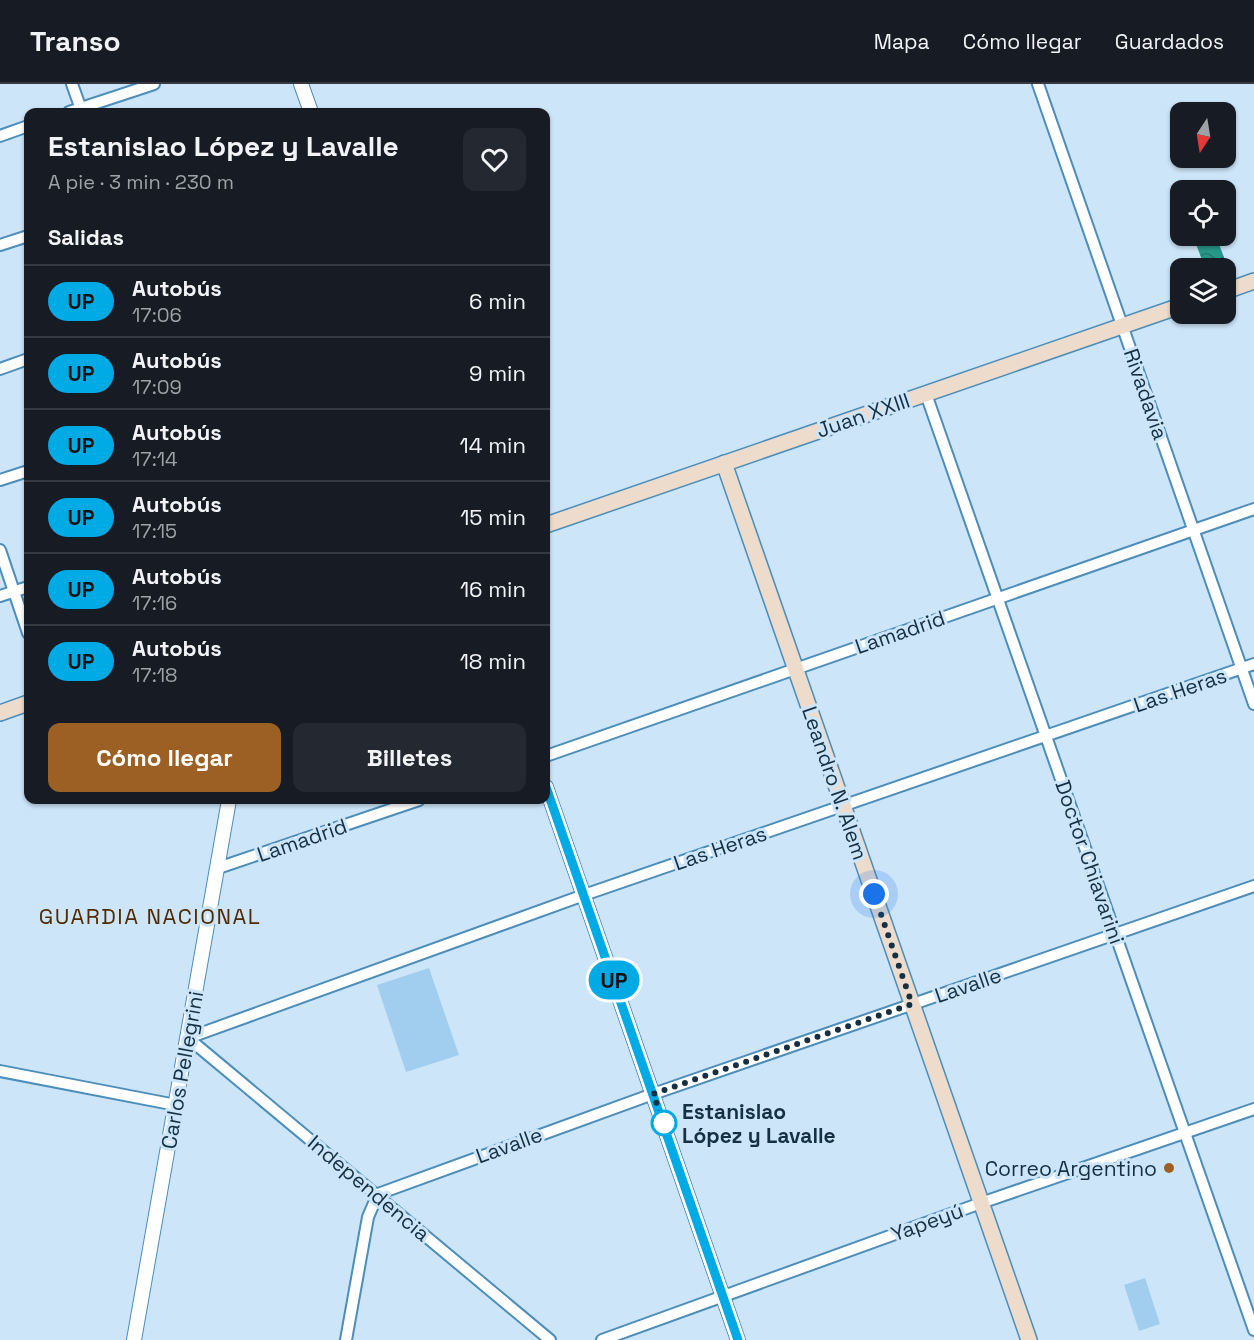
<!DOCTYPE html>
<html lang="es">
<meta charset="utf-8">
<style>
:root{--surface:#171b24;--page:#242831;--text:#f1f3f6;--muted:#9ea1a6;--line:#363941;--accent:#9d6024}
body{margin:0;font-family:"Space Grotesk",sans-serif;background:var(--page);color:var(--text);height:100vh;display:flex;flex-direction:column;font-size:22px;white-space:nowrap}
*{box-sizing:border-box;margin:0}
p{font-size:20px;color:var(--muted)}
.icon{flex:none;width:33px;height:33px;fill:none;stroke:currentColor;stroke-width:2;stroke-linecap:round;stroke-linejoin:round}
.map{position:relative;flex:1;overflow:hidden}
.sheet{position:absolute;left:24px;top:24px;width:526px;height:696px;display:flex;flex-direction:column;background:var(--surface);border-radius:12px;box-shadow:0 2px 4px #0004}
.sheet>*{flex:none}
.badge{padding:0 12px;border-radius:20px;font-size:21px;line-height:39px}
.needle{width:39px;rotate:192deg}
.controls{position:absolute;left:1170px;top:18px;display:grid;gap:12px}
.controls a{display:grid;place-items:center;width:66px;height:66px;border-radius:12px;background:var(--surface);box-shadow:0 2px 4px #0004;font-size:30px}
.you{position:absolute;width:30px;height:30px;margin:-15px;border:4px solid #fff;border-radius:50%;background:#1a73e8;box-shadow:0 0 0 9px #1a73e833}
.map>.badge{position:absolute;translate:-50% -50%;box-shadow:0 0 0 3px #fff}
h2{padding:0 24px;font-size:22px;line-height:54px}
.round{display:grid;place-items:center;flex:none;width:63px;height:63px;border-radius:12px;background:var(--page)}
.overview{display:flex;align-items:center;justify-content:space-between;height:102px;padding:0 24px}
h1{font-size:28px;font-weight:600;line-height:45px}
.primary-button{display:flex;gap:12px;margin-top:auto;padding:12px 24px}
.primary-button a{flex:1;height:69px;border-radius:12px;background:var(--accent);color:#fff;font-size:24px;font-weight:600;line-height:69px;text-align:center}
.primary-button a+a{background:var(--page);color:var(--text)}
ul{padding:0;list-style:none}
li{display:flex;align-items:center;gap:18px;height:72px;padding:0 24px;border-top:2px solid var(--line)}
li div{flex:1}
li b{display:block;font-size:22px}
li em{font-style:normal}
li .badge{min-width:66px;font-weight:700;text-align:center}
header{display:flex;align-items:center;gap:36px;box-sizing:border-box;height:84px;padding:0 30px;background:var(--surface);border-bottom:2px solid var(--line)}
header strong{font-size:28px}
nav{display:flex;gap:33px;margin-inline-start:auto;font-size:21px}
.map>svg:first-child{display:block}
.water{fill:url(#water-waves)}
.building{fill:#a1ceef}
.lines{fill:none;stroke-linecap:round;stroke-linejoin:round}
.minor-casing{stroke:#4c8dba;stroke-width:14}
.tertiary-casing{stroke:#4c8dba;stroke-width:16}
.secondary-casing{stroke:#4c8dba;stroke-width:18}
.minor{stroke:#fff;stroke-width:10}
.tertiary{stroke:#fff;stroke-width:14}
.secondary{stroke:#eddbcb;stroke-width:15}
.line-casing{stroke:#fff;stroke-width:14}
.line{stroke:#00aae4;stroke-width:9}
.walk{stroke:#153043;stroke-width:6;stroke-dasharray:0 10.8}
.stop-dot{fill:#fff;stroke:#00aae4;stroke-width:3}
.poi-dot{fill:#9d6024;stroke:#cce5f9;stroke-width:2}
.labels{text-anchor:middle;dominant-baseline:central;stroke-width:6;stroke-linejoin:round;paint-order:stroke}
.street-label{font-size:21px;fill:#153043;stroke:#cce5f9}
.stop-label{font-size:21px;font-weight:bold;fill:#153043;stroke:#cce5f9;text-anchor:start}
.poi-label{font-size:21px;fill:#153043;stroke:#cce5f9;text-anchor:end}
.neighbourhood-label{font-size:22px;letter-spacing:1.5px;fill:#522a00;stroke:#cce5f9}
</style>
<header>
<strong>Transo</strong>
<nav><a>Mapa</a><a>Cómo llegar</a><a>Guardados</a></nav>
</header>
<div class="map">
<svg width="1254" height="1256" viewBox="0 0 1254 1256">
<defs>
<pattern id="water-waves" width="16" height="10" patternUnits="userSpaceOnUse" patternTransform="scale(1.5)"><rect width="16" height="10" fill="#289888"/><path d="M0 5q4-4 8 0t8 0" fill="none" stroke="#217c71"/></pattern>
</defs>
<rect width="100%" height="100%" fill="#cce5f9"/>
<path class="water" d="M1193,152H1216L1228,184H1205Z"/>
<path class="building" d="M429,884L459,971L406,988L377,901Z
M1145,1194L1160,1240L1139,1247L1124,1201Z"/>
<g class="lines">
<g class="minor-casing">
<path id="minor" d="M72,0L82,28
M1038,0L1254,620
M69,28L154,0
M0,52L28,42
M0,161L28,152
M0,285L28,275
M926,310L1254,1246
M0,396L28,387
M0,466L28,549
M0,512L28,503
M546,672L1254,425
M218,784L419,716
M188,954L584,811L1254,580
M188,954L550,1256
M0,987L176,1021
M346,1256L368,1133L378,1110L653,1010L1254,802
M602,1256L981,1119L1254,1025"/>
</g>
<g class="tertiary-casing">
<path id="tertiary" d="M301,0L311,28
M546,703L738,1256
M134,1256L229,716"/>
</g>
<g class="secondary-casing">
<path id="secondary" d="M1226,207L1254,197
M724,379L1029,1256
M546,441L1180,222
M0,629L28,619"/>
</g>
<use href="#minor" class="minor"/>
<use href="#tertiary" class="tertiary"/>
<use href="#secondary" class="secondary"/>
</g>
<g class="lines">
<g class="line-casing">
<path id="line" d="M546,703L738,1256"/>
</g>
<use href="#line" class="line"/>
<path class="walk" d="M664,1039L653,1010L912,920L874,810"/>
</g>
<circle class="stop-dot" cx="664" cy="1039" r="12"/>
<circle class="poi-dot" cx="1169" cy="1084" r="6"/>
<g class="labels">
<g class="street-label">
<text transform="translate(1146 310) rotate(71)">Rivadavia</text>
<text transform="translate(863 331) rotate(-19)">Juan XXIII</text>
<text transform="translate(900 548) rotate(-19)">Lamadrid</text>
<text transform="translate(1180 606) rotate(-19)">Las Heras</text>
<text transform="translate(835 699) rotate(71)">Leandro N. Alem</text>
<text transform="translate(302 756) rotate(-19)">Lamadrid</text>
<text transform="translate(720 764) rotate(-19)">Las Heras</text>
<text transform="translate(1090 778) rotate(71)">Doctor Chiavarini</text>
<text transform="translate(968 901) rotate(-19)">Lavalle</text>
<text transform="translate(182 986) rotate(-80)">Carlos Pellegrini</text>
<text transform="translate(509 1061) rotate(-20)">Lavalle</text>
<text transform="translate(369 1104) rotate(40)">Independencia</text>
<text transform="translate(927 1138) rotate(-20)">Yapeyú</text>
</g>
<g class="stop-label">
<text x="682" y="1027">Estanislao<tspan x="682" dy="24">López y Lavalle</tspan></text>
</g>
<g class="poi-label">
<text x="1157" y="1084">Correo Argentino</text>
</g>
<g class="neighbourhood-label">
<text x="150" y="832">GUARDIA NACIONAL</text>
</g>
</g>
</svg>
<div class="controls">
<a><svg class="needle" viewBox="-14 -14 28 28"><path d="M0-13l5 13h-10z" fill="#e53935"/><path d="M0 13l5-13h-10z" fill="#9ea1a6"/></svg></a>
<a><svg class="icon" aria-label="locate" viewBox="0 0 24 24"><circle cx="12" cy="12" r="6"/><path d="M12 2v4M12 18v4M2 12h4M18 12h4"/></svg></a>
<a><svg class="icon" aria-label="layers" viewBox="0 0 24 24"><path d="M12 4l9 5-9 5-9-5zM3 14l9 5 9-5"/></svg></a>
</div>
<div class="you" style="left:874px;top:810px"></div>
<b class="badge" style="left:614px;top:896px;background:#00aae4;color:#111">UP</b>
<section class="sheet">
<div class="overview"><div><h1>Estanislao López y Lavalle</h1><p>A pie · 3 min · 230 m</p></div><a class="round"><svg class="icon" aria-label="heart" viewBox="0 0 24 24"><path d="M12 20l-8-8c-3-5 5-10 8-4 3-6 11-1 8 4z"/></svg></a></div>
<h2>Salidas</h2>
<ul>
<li><span class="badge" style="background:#00aae4;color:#111">UP</span><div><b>Autobús</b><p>17:06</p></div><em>6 min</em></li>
<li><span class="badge" style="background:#00aae4;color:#111">UP</span><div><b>Autobús</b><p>17:09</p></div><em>9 min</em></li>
<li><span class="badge" style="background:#00aae4;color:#111">UP</span><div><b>Autobús</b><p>17:14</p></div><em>14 min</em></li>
<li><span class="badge" style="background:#00aae4;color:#111">UP</span><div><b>Autobús</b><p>17:15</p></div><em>15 min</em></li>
<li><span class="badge" style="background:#00aae4;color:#111">UP</span><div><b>Autobús</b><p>17:16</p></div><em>16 min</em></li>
<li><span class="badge" style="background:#00aae4;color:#111">UP</span><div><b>Autobús</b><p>17:18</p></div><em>18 min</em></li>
</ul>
<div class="primary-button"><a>Cómo llegar</a><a>Billetes</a></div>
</section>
</div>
